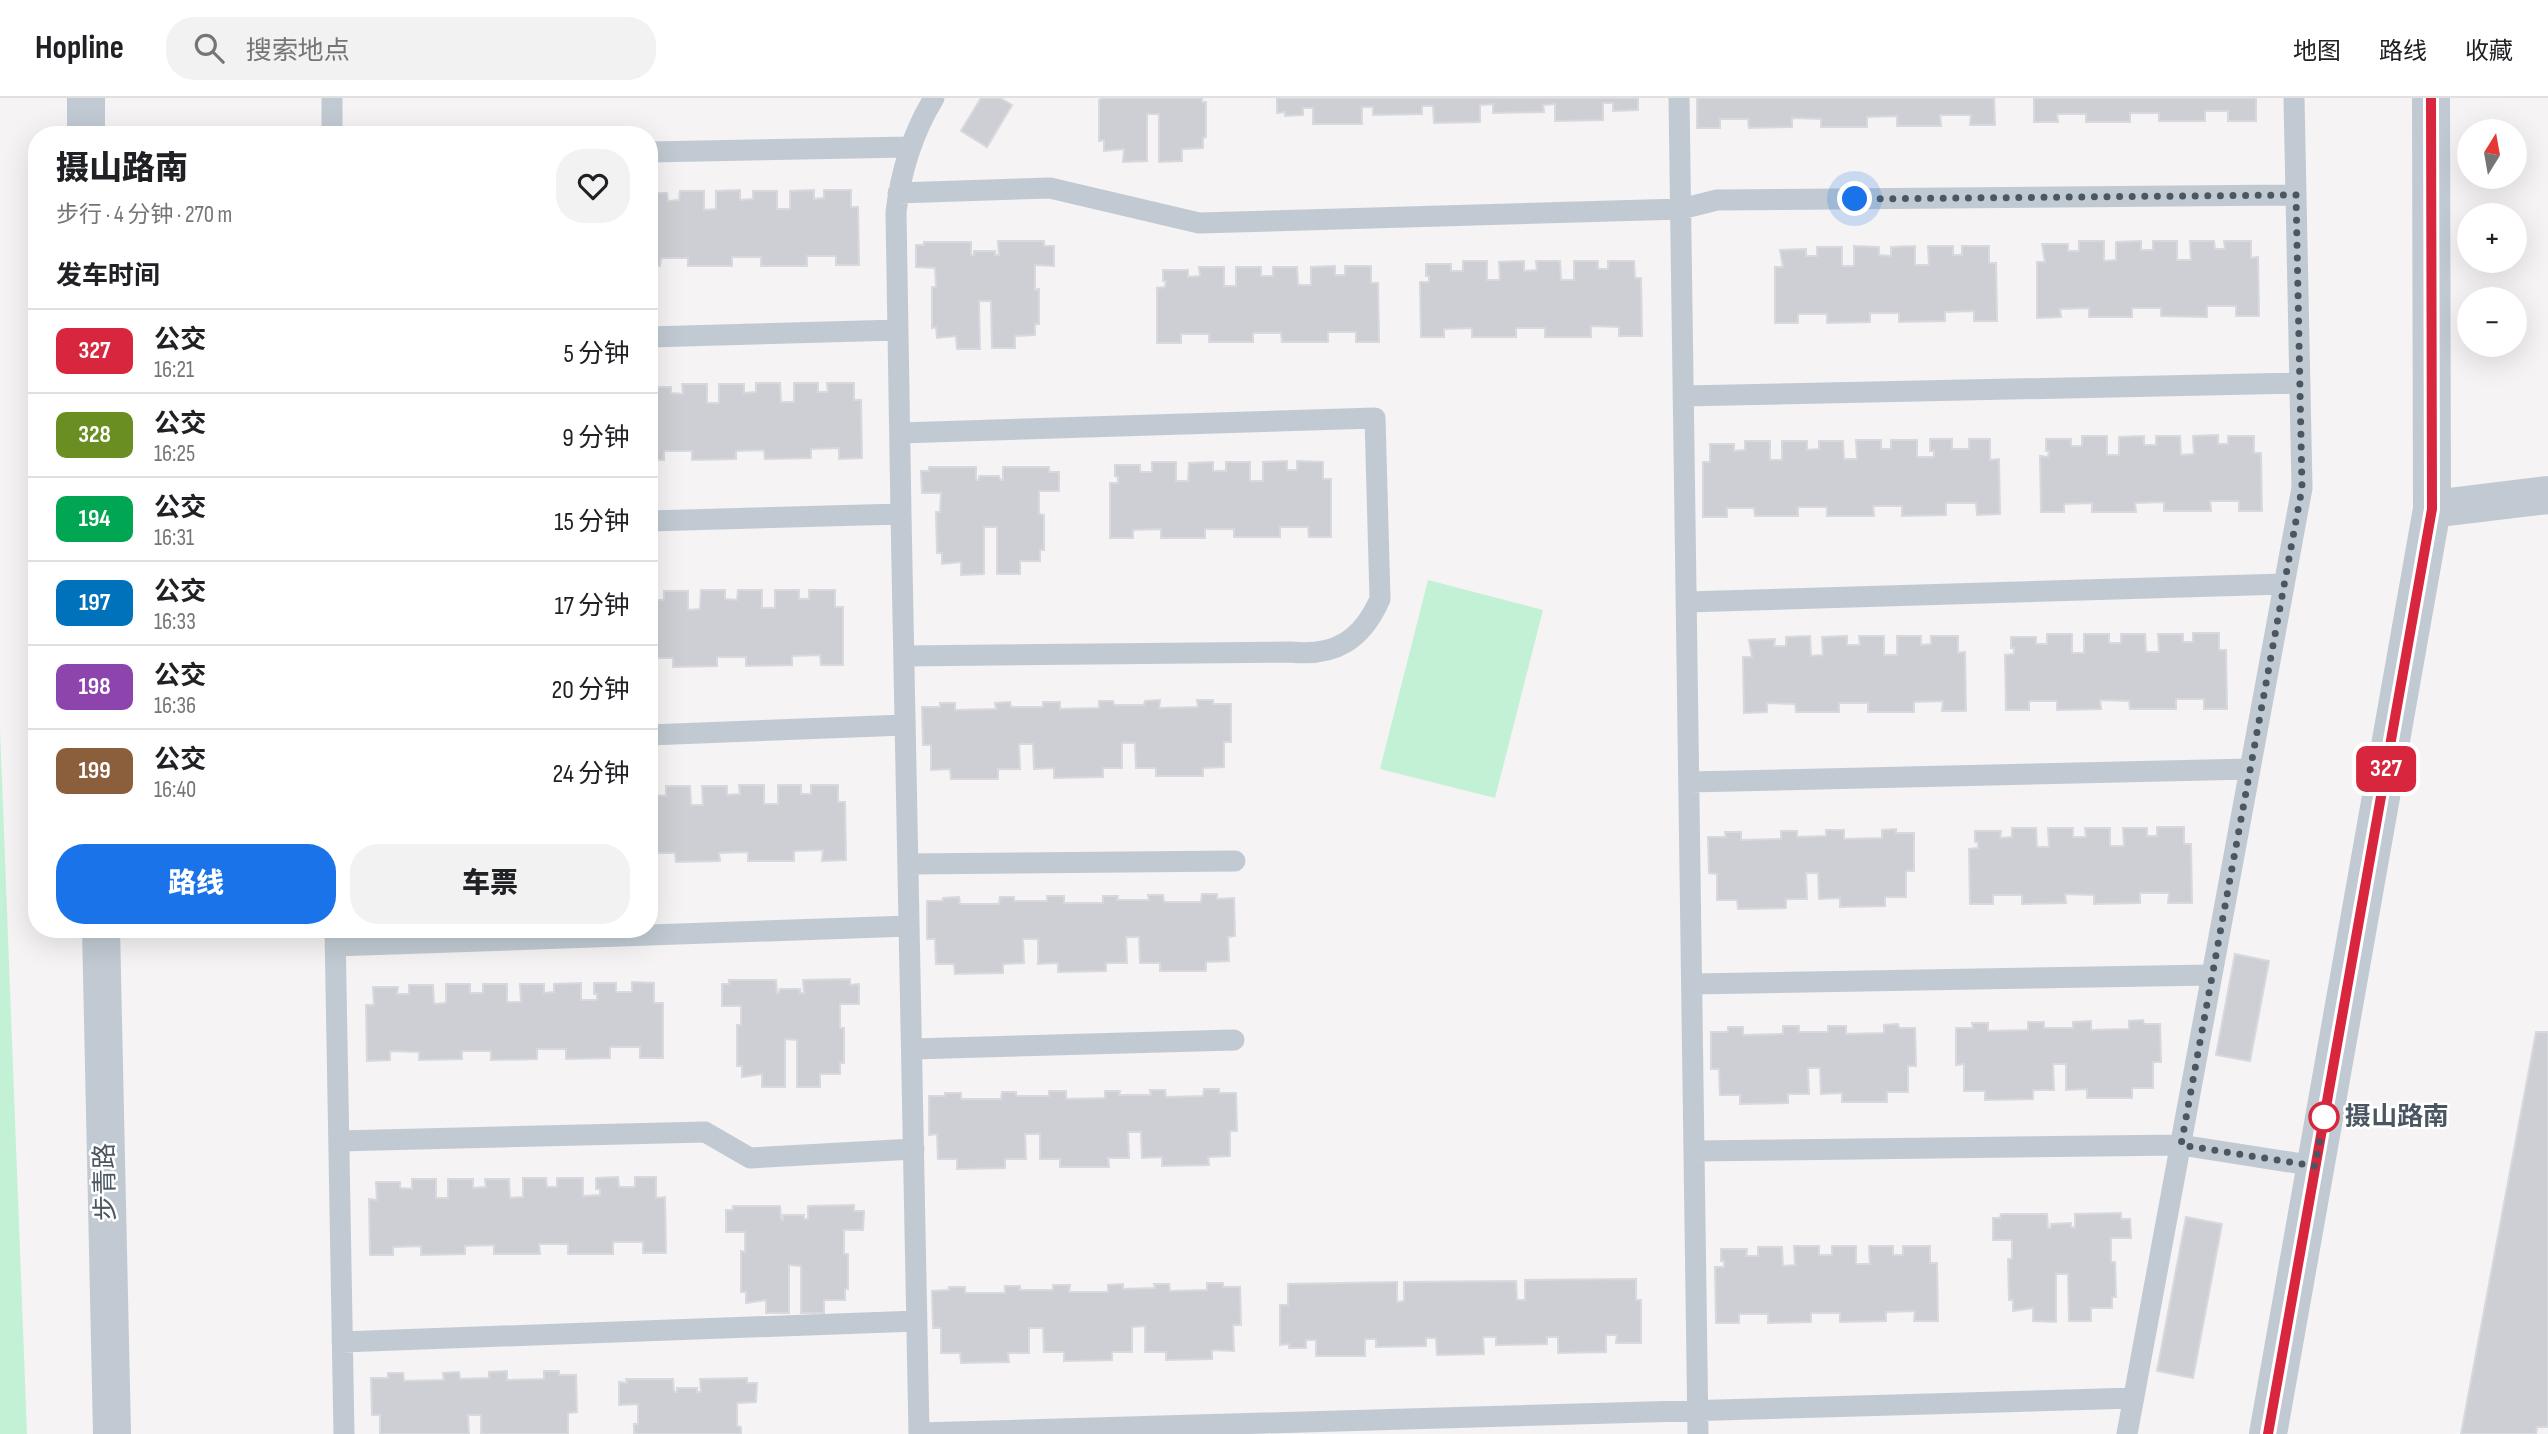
<!DOCTYPE html>
<html lang="zh">
<meta charset="utf-8">
<style>
:root{--surface:#fff;--page:#f2f2f2;--text:#202124;--muted:#757577;--line:#e0e0e0;--accent:#1a73e8}
body{margin:0;font-family:"Sofia Sans Condensed","Noto Sans SC",sans-serif;background:var(--page);color:var(--text);height:100vh;display:flex;flex-direction:column;font-size:26px;white-space:nowrap}
*{box-sizing:border-box;margin:0}
p{font-size:23px;color:var(--muted)}
.icon{flex:none;width:38px;height:38px;fill:none;stroke:currentColor;stroke-width:2;stroke-linecap:round;stroke-linejoin:round}
.map{position:relative;flex:1;overflow:hidden}
.panel{position:absolute;left:28px;top:28px;width:630px;height:812px;display:flex;flex-direction:column;background:var(--surface);border-radius:28px;box-shadow:0 7px 28px #0002}
.panel>*{flex:none}
.badge{padding:0 14px;border-radius:10px;font-size:24px;line-height:46px}
.needle{width:46px;rotate:11deg}
.buttons{position:absolute;left:2457px;top:21px;display:grid;gap:14px}
.buttons a{display:grid;place-items:center;width:70px;height:70px;border-radius:50%;background:var(--surface);box-shadow:0 7px 28px #0002;font-size:35px}
.you{position:absolute;width:35px;height:35px;margin:-18px;border:5px solid #fff;border-radius:50%;background:#1a73e8;box-shadow:0 0 0 10px #1a73e833}
.map>.badge{position:absolute;translate:-50% -50%;box-shadow:0 0 0 4px #fff}
h2{padding:0 28px;font-size:26px;line-height:63px}
.round{display:grid;place-items:center;flex:none;width:74px;height:74px;border-radius:28px;background:var(--page)}
.summary{display:flex;align-items:center;justify-content:space-between;height:119px;padding:0 28px}
h1{font-size:33px;font-weight:800;line-height:52px}
.primary-button{display:flex;gap:14px;margin-top:auto;padding:14px 28px}
.primary-button a{flex:1;height:80px;border-radius:28px;background:var(--accent);color:#fff;font-size:28px;font-weight:800;line-height:80px;text-align:center}
.primary-button a+a{background:var(--page);color:var(--text)}
ul{padding:0;list-style:none}
li{display:flex;align-items:center;gap:21px;height:84px;padding:0 28px;border-top:2px solid var(--line)}
li div{flex:1}
li b{display:block;font-size:26px}
li em{font-style:normal}
li .badge{min-width:77px;font-weight:700;text-align:center}
header{display:flex;align-items:center;gap:42px;box-sizing:border-box;height:98px;padding:0 35px;background:var(--surface);border-bottom:2px solid var(--line)}
header strong{font-size:33px}
nav{display:flex;gap:38px;margin-inline-start:auto;font-size:24px}
.search{width:490px;height:63px;background:var(--page);display:flex;align-items:center;gap:18px;box-sizing:border-box;padding:0 24px;border-radius:28px;color:var(--muted);font-size:26px}
.map>svg:first-child{display:block}
.green{fill:#c3f1d5}
.building{fill:#cdcfd5;stroke:#d7d9de;stroke-width:2}
.lines{fill:none;stroke-linecap:round;stroke-linejoin:round}
.service{stroke:#c1cad2;stroke-width:21}
.minor{stroke:#c1cad2;stroke-width:38}
.tertiary{stroke:#c1cad2;stroke-width:38}
.line-casing{stroke:#fff;stroke-width:16}
.line{stroke:#d7263d;stroke-width:10}
.walk{stroke:#4a5661;stroke-width:7;stroke-dasharray:0 12.6}
.stop-dot{fill:#fff;stroke:#d7263d;stroke-width:3.5}
.labels{text-anchor:middle;dominant-baseline:central;stroke-width:5;stroke-linejoin:round;paint-order:stroke}
.stop-label{font-size:26px;font-weight:bold;fill:#4a5661;stroke:#fff;text-anchor:start}
.street-label{font-size:26px;fill:#4a5661;stroke:#fff}
</style>
<header>
<strong>Hopline</strong>
<div class="search"><svg class="icon" aria-label="search" viewBox="0 0 24 24"><circle cx="10" cy="10" r="6"/><path d="M15 15l6 6"/></svg>搜索地点</div>
<nav><a>地图</a><a>路线</a><a>收藏</a></nav>
</header>
<div class="map">
<svg width="2548" height="1336" viewBox="0 0 2548 1336">
<rect width="100%" height="100%" fill="#f5f3f3"/>
<path class="green" d="M1428,482L1543,512L1495,700L1380,671Z
M0,630L27,1336H0Z"/>
<path class="building" d="M981,0H1000L1012,7L987,49L961,33Z
M1103,0H1202V4H1206V39L1203,40V50L1182,51V63L1159,64V16H1147V63L1123,64L1124,51L1104,53V42L1099,43V2Z
M1277,0H1638V12L1613,13V5H1603V22L1555,23V6L1543,7L1544,14L1493,15V6L1480,7V24L1434,25L1433,8H1422V16L1373,17V9H1362V26H1313V10H1303V17L1285,18V14L1277,15Z
M1697,0H1994L1995,27H1970L1971,17H1940L1941,28H1897V18L1867,19V29H1821V21L1792,20V29L1749,30L1748,21H1720V30H1697Z
M2034,0H2256V23H2228V13H2205V23H2159V15H2130V24H2086V16H2057L2058,24H2034Z
M740,92V102L753,101V93H777V111H790V93L814,92V101L824,100V92H851V109H858L859,167H836V158H807V168H761V159H732V168H688V160H661L660,168H649V95H667L668,103L679,102L680,93H704V112L716,111V93Z
M998,143H1044V148H1054V168L1035,167V192L1039,191V226H1035V237L1015,238V250H992L991,203H979L980,251H957L956,238L937,240L936,229L932,230V189H936L935,170L916,169V147H924V144H971V157H974V153H995V157H999Z
M2079,143H2104V163L2116,162V144L2141,143V152H2153V143H2177V162H2191L2190,143H2214L2215,151H2225L2224,143H2251V160L2258,159L2259,218H2236V208H2207V219L2161,218V210H2132V219H2089V210L2060,211L2061,219L2037,220V164H2045L2042,146H2068V153H2079Z
M1854,148L1879,149V157L1891,158V149L1915,148V167H1929L1928,148H1953V157H1962V148H1989V165H1996L1997,223H1974V213L1945,214V223L1899,224V215H1870V224L1827,225V216H1798V225H1775V169H1783L1780,152L1806,151V158H1817V149H1842V168H1854Z
M1463,163H1487V182H1500L1499,164L1524,163V173L1537,172L1536,163H1560L1561,182H1574V163H1598V171H1608V163H1634L1635,180H1641L1642,238H1619V229L1591,228V239H1545V230H1516V239H1472V230L1444,231V239H1421L1420,184H1429V178H1426V166H1451V173H1463Z
M1335,168V177H1345V168H1371V185H1378L1379,244H1356V234H1328V244H1282L1281,235H1253V244H1209V236H1181V245H1157V190L1165,189L1166,183H1163V172H1188V179L1200,178L1199,169H1224V188H1236V169H1261V178H1273V169H1297L1298,187H1311V169Z
M756,285H780L781,304H794V285H818V294H828L827,285H854V302H861L862,360L839,361V350L811,351V360L765,361L764,352L736,353V361L692,362V353H664V362H649V289H671V295L683,296L682,286H707V305H719V286H744V295L756,294Z
M2218,337V346H2228V338H2254V355H2261L2262,413H2239V403H2210L2211,413H2164V404L2135,405L2136,414H2092V405L2064,406V414H2041L2040,358L2048,359L2049,353H2046V341H2071V348H2082V338H2107V357H2119V339L2144,338V347H2156V338H2180L2181,357L2194,356L2193,338Z
M1930,341H1952V351H1969V341H1990V362L1999,361L2000,416L1977,417L1976,405H1946V417L1902,418V408H1873L1874,418H1827V409H1798V418H1755L1754,410H1727V419H1703V364H1710V346H1734V353L1745,352V343H1770V362H1782V343H1807V352L1819,351V343H1843L1844,361H1857L1856,342H1881V351H1891V342H1917V359H1934V353H1930Z
M1287,363V372H1297V363L1323,364V381H1331V439H1309L1308,429H1280V439H1234V431H1205V440H1161V431L1133,432V440H1110V385H1118V379L1115,378V367H1140V374H1152V364H1176V383H1188L1189,365L1213,364V373H1226V364H1250V383H1263V364Z
M929,369H976V382H979V378H999L1000,382H1003V369H1049V374H1059V393H1039V416L1044,417V452H1040V463H1020V476H997V429H984V476L961,477V464L942,466V455H937L936,414H940L941,395H922L921,373H929Z
M701,492H725V501L737,502L738,492H762V510H775V492H799V501H809V492H835V509H843V567H821L820,557L792,558V567L746,568V559H717V568L673,569V560H649V495H652V502H664V493H688V512L700,511Z
M2193,535H2219V552H2226L2227,611H2204V601H2176V611H2130L2129,603L2100,602L2101,611L2057,612V603H2029V612H2006L2005,557L2014,556V550H2011V539H2036V546H2047V536H2072V555H2084V536H2109V545H2121V536H2145L2146,554H2159L2158,536H2183V544H2193Z
M1810,538L1811,558L1823,557L1822,539L1847,538V547H1860L1859,538H1884V557H1897V538H1921V547L1931,546V538H1958V555L1965,554L1966,613H1942L1943,603L1914,604V614H1868V605H1839V614H1796L1795,606L1767,605V614L1744,615L1743,559H1752L1749,542L1775,541L1774,548H1786V539Z
M1160,602L1159,610L1198,609L1197,602H1213V606H1231V644H1224V669L1203,670V678H1156V670H1136L1135,645H1122V670H1103V679L1054,680V670L1034,671L1033,646H1019L1020,671H998V681H951L950,671L931,672V647H923L922,609H940V605H955V612L996,611L995,605L1010,604L1011,609H1043V604H1060V611L1099,610V603H1113L1114,607H1144L1145,603Z
M739,687H764V706H778V687H801V696H811V687H838V704H845L846,762L822,763L823,752L794,753V763H748V754L719,755L720,763L676,764L675,755H649V691H655L654,697L666,698V688H690L691,707H703L702,688H727V697L740,696Z
M2157,729H2184V746H2191L2192,805H2168L2169,795H2140V805L2094,806V797L2065,796L2066,805L2022,806V797H1993V806H1970L1969,751L1978,750V744H1975V733H2001L2000,740L2012,739V730H2036L2037,749H2049L2048,730H2073V739H2086L2085,730H2110V748H2124L2123,730H2147V738H2157Z
M1896,731V735H1914V773H1906V799H1885V808L1840,809V800L1819,801L1818,775H1806L1807,801H1786V810L1738,811L1737,802H1717V776L1709,775L1708,739H1726L1725,734H1741V742L1781,741V733H1797V739L1826,738V732H1844V741L1882,740V732Z
M1202,796H1217V801L1234,800L1235,838L1228,839L1229,863L1206,864V873H1160V865H1140L1139,839H1126L1127,865H1106V873L1058,874V865L1038,866V841H1023L1024,865L1003,866V875L955,876L954,866H936L935,841H927V803H943V800L959,799L960,806H999L1000,799H1014V803H1047V798H1064V805H1103V798H1118L1117,802H1149L1148,797H1163L1164,804H1201Z
M2235,856L2269,863L2250,963L2216,957Z
M850,881V887L859,886V906H840V930H844V965H840V976H820V989H797V942L785,941V989H762V976L742,979V968H737V927H741V908H722V886H729V882H776L777,895H779L780,891H800V895H804L803,882Z
M632,884L654,885V905H663V960H640V949H610V960L566,961V951H537V961L491,962V953H462V961L419,962V954L390,953V962L367,963L366,907H374L373,889H398L397,896H409V887H433L434,906L446,905V886H470V895H483V886H507V904H521L520,886H544V895L554,894V886L581,885V902H597V896H594V885H616V894H632Z
M2143,922L2144,926H2160L2161,964H2153V990H2132V1000H2087V991L2066,992V966H2053L2054,992H2033V1001L1985,1002V993H1964V966L1956,967V930H1973L1972,925H1988V933L2028,932V924H2044V930H2073V924L2091,923V932L2129,931V923Z
M1898,926L1899,930H1915L1916,968H1908V994H1887V1004H1842V995L1821,996L1820,970H1808L1809,996H1788V1005L1740,1006V997H1720L1719,971H1711V934H1728V929H1743V937L1783,936V928H1799V934H1828V928H1846V936L1884,935V927Z
M2536,934H2548V1329H2537L2536,1336H2461Z
M1204,991H1219V995H1236L1237,1033H1230V1058L1208,1059L1209,1067L1162,1068V1059L1142,1060L1141,1034H1128L1129,1060H1108L1109,1069H1060V1061H1040V1036H1025L1026,1061H1005V1070L957,1071V1061H938L937,1036L929,1037V998H945V995H961V1001H1001L1002,994H1016V998H1049V993H1066V1001L1105,1000V993H1120L1119,997H1151L1150,992H1165L1166,999L1203,998Z
M618,1079L619,1089H635V1079H656V1100L665,1099L666,1155H643V1144H613V1156H568V1146H539L540,1156H494V1147L465,1148V1156L421,1157V1148L393,1149V1157H370L369,1101L377,1102L376,1084H400V1090L412,1091V1081H436V1100H448V1081H473V1090L486,1089L485,1081H509L510,1100L523,1099V1080H546L547,1089H557V1080H583V1098L600,1097V1091H596V1080Z
M854,1107V1113H864L863,1132H844V1156H848V1191H845V1202H824V1215H801V1168L789,1167V1215H766V1202L746,1205V1194H741V1153L745,1154V1134H726V1112H733V1108H780L781,1121L783,1122V1117H804V1121H808V1108Z
M2121,1115V1121H2130L2131,1140H2111V1164H2115L2116,1199H2112V1210H2091V1223H2069L2068,1176H2056V1224L2033,1223V1210L2013,1213V1202H2009L2008,1161H2012V1142H1993V1120H2000L2001,1116H2047L2048,1130H2051V1126L2071,1125V1129L2075,1130V1116Z
M2186,1119L2222,1126L2193,1280L2157,1273Z
M1794,1148H1819V1157H1832V1148H1856V1166H1870L1869,1148H1893V1157H1903V1148H1930V1165H1937L1938,1223H1914L1915,1213L1886,1214V1223L1840,1224V1215H1811V1224L1768,1225V1216H1739V1225H1716L1715,1169H1724V1163H1721V1151H1747L1746,1158H1758V1149H1782L1783,1168L1795,1167Z
M1636,1181V1202H1641V1245H1616L1617,1237H1606V1254L1558,1255V1239H1547V1246L1496,1247V1239H1483L1484,1256L1437,1257L1436,1240H1426V1248L1376,1249V1241H1365V1258H1316V1242H1306V1250H1289V1246L1280,1247V1207H1288V1186L1397,1184V1204L1404,1203V1184L1516,1183L1517,1202H1525V1182Z
M1207,1185H1223V1189H1240L1241,1227H1233L1234,1253L1212,1252V1261L1166,1262V1254H1145V1228L1132,1229V1254H1112V1262L1064,1263V1254H1044L1043,1230H1029V1255H1008L1009,1264L961,1265L960,1255H941V1230H933L932,1193L949,1192V1189H965V1195H1005V1188H1020V1192H1053V1187H1070L1069,1194H1108V1187L1123,1186V1191L1155,1190L1154,1186H1169L1170,1193L1207,1192Z
M507,1273V1282L544,1281V1273H559V1277H576L577,1314L568,1315V1336H481V1317H468L469,1336H380V1317H372L371,1280H388V1275H403L404,1283L444,1282L443,1275L459,1274L460,1281L489,1280V1274Z
M747,1280V1285H757L756,1304L737,1305V1328L741,1329V1336H634V1326H638V1306L619,1307V1284L627,1285L626,1281H673L674,1294H677V1290H697V1294H701L700,1281Z"/>
<g class="lines">
<path class="service" d="M1679,0L1698,1336
M332,37V0
M649,54L909,49
M898,95L1050,90L1199,125L1681,111L1717,102L2296,97
M649,239L898,232
M1683,298L2300,285
M900,335L1375,320L1380,501C1362,542 1335,559 1290,554L904,558
M901,416L919,1336
M649,423L901,416L896,114C901,72 912,36 934,0
M1686,504L2284,486
M649,637L905,627
M1689,684L2250,671
M908,766L1235,763
M335,831L344,1336
M335,848L909,828
M1692,886L2212,877
M912,951L1234,942
M339,1043L705,1034L750,1060L914,1051
M1694,1053L2181,1047L2315,1068
M342,1244L917,1223
M919,1335L2134,1300
M2127,1336L2302,390L2294,0"/>
<path class="minor" d="M2432,411L2548,397
M2268,1336L2432,411L2431,0"/>
<path class="tertiary" d="M86,0V37
M101,831L112,1336"/>
</g>
<g class="lines">
<g class="line-casing">
<path id="line" d="M2268,1336L2432,411L2431,0"/>
</g>
<use href="#line" class="line"/>
<path class="walk" d="M1855,101L2296,97L2302,390L2181,1047L2315,1068L2325,1014L2324,1019"/>
</g>
<circle class="stop-dot" cx="2324" cy="1019" r="14"/>
<g class="labels">
<g class="stop-label">
<text x="2345" y="1019">摄山路南</text>
</g>
<g class="street-label">
<text transform="translate(106 1084) rotate(-91)">步青路</text>
</g>
</g>
</svg>
<div class="buttons">
<a><svg class="needle" viewBox="-14 -14 28 28"><path d="M0-13l5 13h-10z" fill="#e53935"/><path d="M0 13l5-13h-10z" fill="#757577"/></svg></a>
<a>+</a>
<a>−</a>
</div>
<div class="you" style="left:1855px;top:101px"></div>
<b class="badge" style="left:2386px;top:671px;background:#d7263d;color:#fff">327</b>
<section class="panel">
<div class="summary"><div><h1>摄山路南</h1><p>步行 · 4 分钟 · 270 m</p></div><a class="round"><svg class="icon" aria-label="heart" viewBox="0 0 24 24"><path d="M12 20l-8-8c-3-5 5-10 8-4 3-6 11-1 8 4z"/></svg></a></div>
<h2>发车时间</h2>
<ul>
<li><span class="badge" style="background:#d7263d;color:#fff">327</span><div><b>公交</b><p>16:21</p></div><em>5 分钟</em></li>
<li><span class="badge" style="background:#6b8e23;color:#fff">328</span><div><b>公交</b><p>16:25</p></div><em>9 分钟</em></li>
<li><span class="badge" style="background:#00a651;color:#fff">194</span><div><b>公交</b><p>16:31</p></div><em>15 分钟</em></li>
<li><span class="badge" style="background:#0072bc;color:#fff">197</span><div><b>公交</b><p>16:33</p></div><em>17 分钟</em></li>
<li><span class="badge" style="background:#8e44ad;color:#fff">198</span><div><b>公交</b><p>16:36</p></div><em>20 分钟</em></li>
<li><span class="badge" style="background:#8b5e3c;color:#fff">199</span><div><b>公交</b><p>16:40</p></div><em>24 分钟</em></li>
</ul>
<div class="primary-button"><a>路线</a><a>车票</a></div>
</section>
</div>
